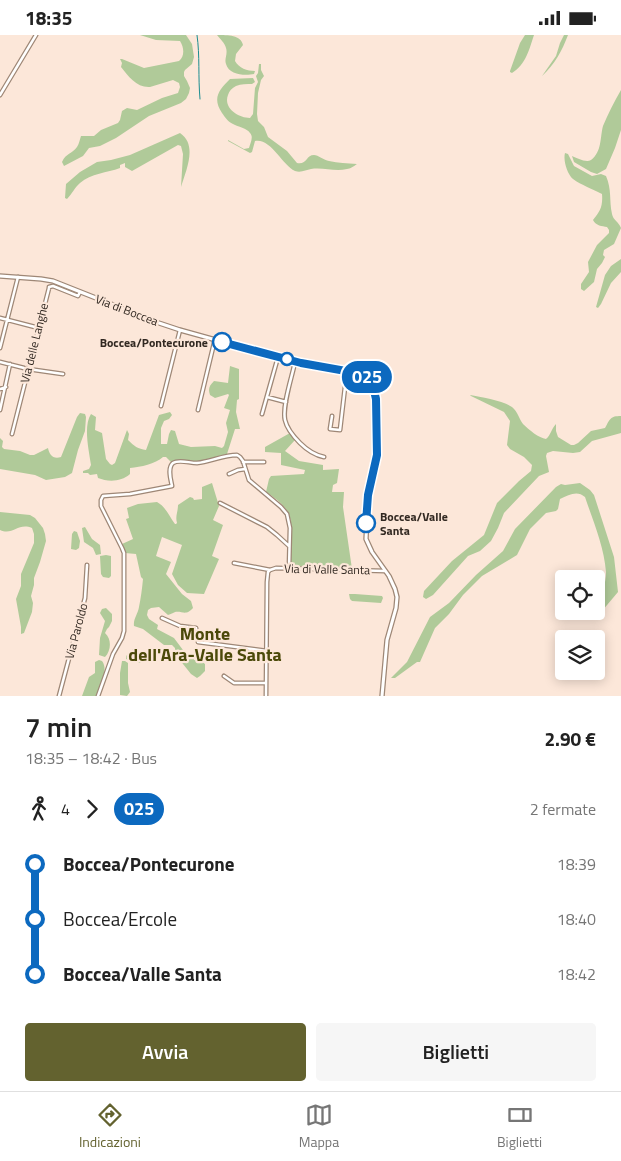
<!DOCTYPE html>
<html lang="it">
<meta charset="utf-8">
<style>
:root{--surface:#fff;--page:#f6f6f6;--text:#222;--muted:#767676;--line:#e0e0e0;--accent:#63622f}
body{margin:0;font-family:"Titillium Web",sans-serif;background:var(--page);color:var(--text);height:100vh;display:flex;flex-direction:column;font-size:19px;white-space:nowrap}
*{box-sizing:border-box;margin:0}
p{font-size:16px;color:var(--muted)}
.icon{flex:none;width:28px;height:28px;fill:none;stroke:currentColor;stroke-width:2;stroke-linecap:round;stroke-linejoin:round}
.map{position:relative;height:661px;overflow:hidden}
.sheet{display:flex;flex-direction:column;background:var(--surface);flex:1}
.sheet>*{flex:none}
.badge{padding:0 10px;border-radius:16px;font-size:18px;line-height:32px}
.tools{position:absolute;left:555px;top:535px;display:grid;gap:10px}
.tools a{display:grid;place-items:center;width:50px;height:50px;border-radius:5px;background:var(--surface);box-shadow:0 2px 12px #0003;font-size:25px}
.map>.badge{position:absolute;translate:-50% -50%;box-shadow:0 0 0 2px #fff}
.legs{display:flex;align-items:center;gap:8px;height:55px;padding:0 25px;font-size:16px}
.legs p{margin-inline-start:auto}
.head{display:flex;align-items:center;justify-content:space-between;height:85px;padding:0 25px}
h1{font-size:28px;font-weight:600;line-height:38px}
.primary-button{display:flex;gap:10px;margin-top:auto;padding:10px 25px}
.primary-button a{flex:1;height:58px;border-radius:5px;background:var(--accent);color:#fff;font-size:20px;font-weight:600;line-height:58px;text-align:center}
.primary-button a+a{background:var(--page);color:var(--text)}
ul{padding:0 25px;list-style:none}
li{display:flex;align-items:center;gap:18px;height:55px;font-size:19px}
li i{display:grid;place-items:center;width:8px;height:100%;margin:0 6px;background:currentColor}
li i::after{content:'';width:12px;height:12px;margin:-6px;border:4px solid;border-radius:50%;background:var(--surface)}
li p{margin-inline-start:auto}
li:first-child i{background:linear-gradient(#0000 50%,currentColor 0)}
li:last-child i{background:linear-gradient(currentColor 50%,#0000 0)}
.status{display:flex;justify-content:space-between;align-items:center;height:35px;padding:0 25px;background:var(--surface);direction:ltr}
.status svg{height:14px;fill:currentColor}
.tab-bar{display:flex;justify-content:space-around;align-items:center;height:70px;border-top:1px solid var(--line);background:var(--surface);font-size:14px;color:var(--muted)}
.tab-bar a{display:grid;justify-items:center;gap:2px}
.tab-bar .active{color:var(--accent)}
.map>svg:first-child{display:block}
.green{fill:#b0ca99}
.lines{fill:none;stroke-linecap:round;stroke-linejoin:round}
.stream{stroke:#1b8d90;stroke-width:1}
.street-casing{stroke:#9e8776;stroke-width:5}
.secondary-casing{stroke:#9e8776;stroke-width:5.5}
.street{stroke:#fff;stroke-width:2.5}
.secondary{stroke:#fff;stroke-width:3}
.line-1-casing{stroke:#fff;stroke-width:11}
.line-1{stroke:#0c69bf;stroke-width:8}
.stop-1-dot{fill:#fff;stroke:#0c69bf;stroke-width:2.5}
.labels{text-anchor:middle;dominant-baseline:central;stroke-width:4.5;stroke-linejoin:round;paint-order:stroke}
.street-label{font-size:12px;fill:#312821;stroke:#fce7d9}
.stop-label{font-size:12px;font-weight:bold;fill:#312821;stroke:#fce7d9;text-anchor:end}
.district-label{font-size:18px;font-weight:bold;fill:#4b4909;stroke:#fce7d9}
</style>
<div class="status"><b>18:35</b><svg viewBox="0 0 49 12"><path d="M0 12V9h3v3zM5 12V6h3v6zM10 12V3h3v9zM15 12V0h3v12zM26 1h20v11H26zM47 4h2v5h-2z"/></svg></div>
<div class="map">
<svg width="621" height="661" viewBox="0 0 621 661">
<rect width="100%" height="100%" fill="#fce7d9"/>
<path class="green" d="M140,0H186L192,9L194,22L192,29L185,35L184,37V41L187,46L190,53L189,58L186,64L181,68L149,81L116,103L100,111L89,113L83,121L64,131L62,127C66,118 72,119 77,112C79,109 80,104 81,101H94L101,95L118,88L120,85L122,76L127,73L137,75L162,63L178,58L180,52L179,48L173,45L150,52C137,53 128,41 121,32L122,28L120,24H122L144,33L179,26C185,21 184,12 180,6L156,5Z
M217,0C228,0 241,0 243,10L236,19L235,26C239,33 247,36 255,36L254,39C245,41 229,40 226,29C224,24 228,19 226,13C225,8 220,4 217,0Z
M525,0H534C529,15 526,29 512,38L510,37V36L520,8Z
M564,0H568C562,16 555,29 542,41L556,21L560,8Z
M259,29H261V35L264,41L261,45L258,58L257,79L258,86L264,92L268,102L287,116L297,128C307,130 306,120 314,120C318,120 324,125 329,126C338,128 347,128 357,129C354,131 350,134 347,134C335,137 323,132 311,134C306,135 301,138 295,136C282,130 271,103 255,106L252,117L250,118L228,106V105L244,114L249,113C250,109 254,102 250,98C247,93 238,92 233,89C228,87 225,82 222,78C212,63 219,55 230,44L253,43L255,47L252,49C247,49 241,49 236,51C232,53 229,56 228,60C223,73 238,83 250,83L253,79L255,53L258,47L256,41L258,38Z
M621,55V95L615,113L606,134L597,139L591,137L574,127L572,121C577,123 586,128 591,125C602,117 600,102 603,91C608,79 614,67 621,55Z
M180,98C198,110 186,135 181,152L183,119L181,111L178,110L132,136L125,132V128L120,130V133C107,138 91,138 80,148C75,152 72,159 67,164L65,163L66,149L80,137L97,127L111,125L130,120Z
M565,118L568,119L574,131L592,141L601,139L606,141C612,155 609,165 612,179C613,185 619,187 621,193L614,209L604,215L603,220L605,222L602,228L597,234L594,247L584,256L581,254V249L589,237L588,227L597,210L609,198V195L607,192C602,191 596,191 593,185C600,176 603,172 602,159C593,154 581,150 573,144C567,139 563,125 565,118Z
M621,224V237L611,248L601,269L598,273L596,272L605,240L611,231Z
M230,331L239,334V364L237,365L236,377L240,394H235L227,419L202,426L195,427L186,426L172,428L166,422H163C155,429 141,432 130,433V439C121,447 108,447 98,443L97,439L90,440L88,438H83V436L89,434L91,430C89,416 83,391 91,379L96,382L95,395L102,398L106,424L110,429L112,430L115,428L127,395L129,399L128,405C134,411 138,414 146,415L159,380L170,377L172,380L169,384L164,386L161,393V409H167L169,399L171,395L175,396L179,409L191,412L215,411L222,413L224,411L228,397L226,388L230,375L224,373L229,360L228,359L215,363L210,360C208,354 209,351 214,346L228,348Z
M470,360C481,362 504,366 512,372C518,377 519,384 523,389C529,395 539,403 546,404C551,400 551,394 556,389V396L558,402L571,410H574L578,408L591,396L605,393C610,384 610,381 621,381V398L592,406L580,417L573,418L553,416L547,418L546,421L549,437L539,441L504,478L498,493L491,506L480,516L468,521L433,560L426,564L423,562L424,556L452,526L484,500L497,468L519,446L531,436L532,430L524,422L510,414L507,410L510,386L504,377L471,361Z
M80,378L85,379L86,382L85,396L78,415L72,438L65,442L46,445L35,440L0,434V403L3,406L2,412L4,414L20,416L30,420H34L48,413C49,419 53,425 61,422L77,382Z
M290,398L295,405L285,416L299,426L323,430V435L339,434L337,448L333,450L332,457H344L343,472L352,534L291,532V487C288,472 278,465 266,457L269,444L271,441L304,439L305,435L281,430V418L265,417V412Z
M212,448L219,471L213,485L223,490L212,521L219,524L204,559L187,558L178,550L172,539L182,510L162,502L156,521L171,527L166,539L182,559L191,566L193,573C186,581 183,576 175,577C175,577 169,580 168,580L159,572L151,573L148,575L147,580L149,584L158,590L157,594L174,603L183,615L194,622V625L201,626L205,629V636L200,641L197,643L191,639L175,619V613L172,610H164L143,594L134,591C133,584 138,579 139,572C141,562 142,554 143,544L141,542L136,519L125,518L122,509L133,504L126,484L129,483L127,473L138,469L157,467C166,472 169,481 175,489H176L177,488C175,481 178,477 178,470L190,462L193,463L194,465L202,464V452Z
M580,448L590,455L594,460L614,522L618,557L602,576C600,563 606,550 606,537C604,511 593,486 585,462C577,455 569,460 560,464L558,474L556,476L546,478L530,494L517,520L482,541L463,560L449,579L435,593L420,627H417L395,643H391L407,627L430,582L449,568L476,540L503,516L515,494L556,452L561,449L565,450Z
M0,477L30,480L35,483L43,493L45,499L46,506L40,527L34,543V550L31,561L33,568L32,577L24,598L21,599V592L16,564L21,551V539L34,508V499L32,493C18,487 13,501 0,495Z
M85,492L92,504L100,510L101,519L96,520L93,513L84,507L82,493Z
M74,496L77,497L80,506L79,513L76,515L71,514L72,499Z
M106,520L111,521V541L109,543L103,542L101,539L100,521Z
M349,559H355L382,561L383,563L381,568L352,566L350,564Z
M106,573L112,579V586L109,592L107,594L105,598C112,604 111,616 105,622L99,620L100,603L105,586L100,578L102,574Z
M135,612H137L142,622L148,624V626L140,628L126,624V621Z
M99,625L102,626C109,635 100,651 96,661H82L89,642L95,638V627Z
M122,626H125L128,628V648L130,657L127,661L120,660V638Z"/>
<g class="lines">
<path class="stream" d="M197,0C200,21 198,42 200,64"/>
<g class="street-casing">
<path id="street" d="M0,60L36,0
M0,283L35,292
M0,313L18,242
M0,327L24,333
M295,327C292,342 282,371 285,385C287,394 294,402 300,408C307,415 314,420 324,422
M28,334L63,339
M0,354L6,352
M267,362L286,367
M161,371L180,295
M0,375L10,329
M198,375L215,304
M262,379L278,322
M332,381L330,394L340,395L347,335
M12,399L49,253V252L53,251L78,261L80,257
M243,427H264
M229,439L238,435L245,434
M220,468L267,492L277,500L289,511
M234,528L270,535L276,533L385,536
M162,583L180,591L196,593L198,607L267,616
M224,641L234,648H266
M59,661L85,563L87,530
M98,661L113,619L122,603L124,596V518L122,513L101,471V465L103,461L130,459L172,451C171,445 167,433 173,428C179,424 189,428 197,428C210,427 223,420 237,420L240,422L243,426L249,445L281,472L287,479L290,493L289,533
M266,661L267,547L268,537L270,535"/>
</g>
<g class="secondary-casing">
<path id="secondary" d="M0,241L41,244L53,246L159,288L180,295L295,327L357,338L364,340L370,345L374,354L376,364L377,420L368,460L366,504L372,517L389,541L395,554L397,562L396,573L387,605L382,661"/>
</g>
<use href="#street" class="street"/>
<use href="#secondary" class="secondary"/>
</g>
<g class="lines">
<g class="line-1-casing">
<path id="line-1" d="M222,307L301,328L357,338L364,340L372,347L376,364L377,420L368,460L366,488"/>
</g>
<use href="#line-1" class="line-1"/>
</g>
<g class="stop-1-dot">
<circle cx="222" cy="307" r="9"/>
<circle cx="287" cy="324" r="6"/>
<circle cx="366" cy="488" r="9"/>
</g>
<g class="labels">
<g class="street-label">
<text transform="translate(127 275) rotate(21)">Via di Boccea</text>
<text transform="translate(34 308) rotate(-76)">Via delle Langhe</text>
<text transform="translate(327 534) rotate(1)">Via di Valle Santa</text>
<text transform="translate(76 596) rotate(-75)">Via Paroldo</text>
</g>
<g class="stop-label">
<text x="208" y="307">Boccea/Pontecurone</text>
<text x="380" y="481" text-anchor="start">Boccea/Valle<tspan x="380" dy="14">Santa</tspan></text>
</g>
<g class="district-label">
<text x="205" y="598">Monte<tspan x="205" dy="21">dell'Ara-Valle Santa</tspan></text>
</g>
</g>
</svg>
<div class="tools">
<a><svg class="icon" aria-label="locate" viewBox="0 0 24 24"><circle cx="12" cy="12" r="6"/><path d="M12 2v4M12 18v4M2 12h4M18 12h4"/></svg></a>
<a><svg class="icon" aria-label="layers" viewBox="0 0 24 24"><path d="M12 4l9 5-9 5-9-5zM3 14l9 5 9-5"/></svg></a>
</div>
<b class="badge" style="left:367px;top:342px;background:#0c69bf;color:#fff">025</b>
</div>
<section class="sheet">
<div class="head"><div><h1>7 min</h1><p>18:35 – 18:42 · Bus</p></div><b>2.90 €</b></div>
<div class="legs"><svg class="icon" aria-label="walk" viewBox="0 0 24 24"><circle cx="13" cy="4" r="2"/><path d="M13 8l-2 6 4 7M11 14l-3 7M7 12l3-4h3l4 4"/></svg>4<svg class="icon" aria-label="forward" viewBox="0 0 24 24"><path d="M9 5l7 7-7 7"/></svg><b class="badge" style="background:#0c69bf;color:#fff">025</b><p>2 fermate</p></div>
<ul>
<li><i style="color:#0c69bf"></i><b>Boccea/Pontecurone</b><p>18:39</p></li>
<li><i style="color:#0c69bf"></i><span>Boccea/Ercole</span><p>18:40</p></li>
<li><i style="color:#0c69bf"></i><b>Boccea/Valle Santa</b><p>18:42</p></li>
</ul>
<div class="primary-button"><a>Avvia</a><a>Biglietti</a></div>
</section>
<nav class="tab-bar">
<a class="active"><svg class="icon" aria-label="directions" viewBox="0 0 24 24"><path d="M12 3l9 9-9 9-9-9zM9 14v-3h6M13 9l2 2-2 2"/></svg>Indicazioni</a>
<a><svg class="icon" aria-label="map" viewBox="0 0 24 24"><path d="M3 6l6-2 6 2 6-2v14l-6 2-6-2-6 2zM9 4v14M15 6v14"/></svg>Mappa</a>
<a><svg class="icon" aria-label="tickets" viewBox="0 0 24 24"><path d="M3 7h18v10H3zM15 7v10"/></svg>Biglietti</a>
</nav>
